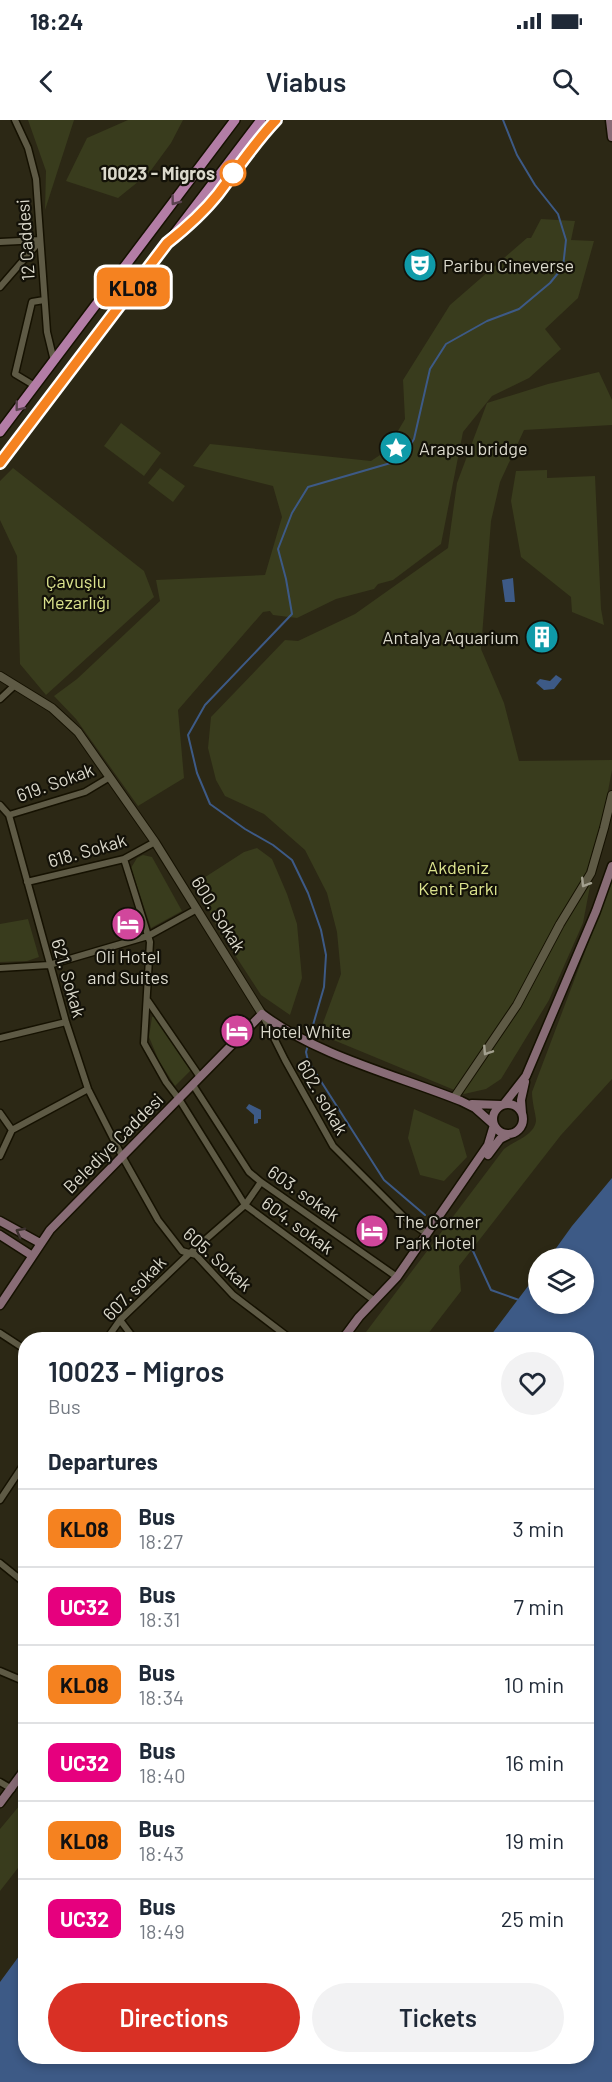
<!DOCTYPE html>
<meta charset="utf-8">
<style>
:root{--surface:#fff;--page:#f2f2f3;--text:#1f2937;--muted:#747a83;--line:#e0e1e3;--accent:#d93025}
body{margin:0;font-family:Barlow,sans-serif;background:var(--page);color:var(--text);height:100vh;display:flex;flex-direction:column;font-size:22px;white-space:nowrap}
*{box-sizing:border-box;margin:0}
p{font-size:20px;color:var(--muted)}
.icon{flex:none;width:33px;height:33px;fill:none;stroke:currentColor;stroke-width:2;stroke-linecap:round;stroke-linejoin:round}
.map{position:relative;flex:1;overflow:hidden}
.details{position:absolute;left:18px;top:1212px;width:576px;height:732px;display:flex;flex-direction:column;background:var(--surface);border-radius:24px;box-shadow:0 3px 9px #0003}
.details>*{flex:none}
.badge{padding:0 12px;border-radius:9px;font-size:21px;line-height:39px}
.controls{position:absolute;left:528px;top:1128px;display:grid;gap:12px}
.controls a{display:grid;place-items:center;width:66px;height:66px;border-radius:50%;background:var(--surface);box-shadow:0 3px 9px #0003;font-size:30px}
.map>.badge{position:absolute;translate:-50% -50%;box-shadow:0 0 0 3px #fff}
h2{padding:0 30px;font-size:22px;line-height:54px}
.round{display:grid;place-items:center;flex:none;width:63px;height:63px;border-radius:32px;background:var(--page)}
.summary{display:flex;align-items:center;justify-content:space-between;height:102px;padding:0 30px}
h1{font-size:28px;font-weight:600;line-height:45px}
.primary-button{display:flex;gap:12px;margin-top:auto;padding:12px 30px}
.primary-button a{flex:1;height:69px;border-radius:36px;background:var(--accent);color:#fff;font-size:24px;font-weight:600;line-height:69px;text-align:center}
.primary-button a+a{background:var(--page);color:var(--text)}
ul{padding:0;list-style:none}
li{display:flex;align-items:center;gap:18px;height:78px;padding:0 30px;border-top:2px solid var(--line)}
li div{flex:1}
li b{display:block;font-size:22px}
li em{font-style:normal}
li .badge{min-width:66px;font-weight:700;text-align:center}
.status{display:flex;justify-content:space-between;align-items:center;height:42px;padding:0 30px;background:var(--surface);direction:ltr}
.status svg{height:16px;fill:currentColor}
header{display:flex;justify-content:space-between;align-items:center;height:78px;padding:0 30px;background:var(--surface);font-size:27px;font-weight:600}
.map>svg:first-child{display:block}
.green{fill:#393c1d}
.water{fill:#3d5a86}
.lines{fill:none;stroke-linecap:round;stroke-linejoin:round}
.stream{stroke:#3d5a86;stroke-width:2}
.minor-casing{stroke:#151101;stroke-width:9}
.tertiary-casing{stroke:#151101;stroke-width:10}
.secondary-casing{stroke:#151101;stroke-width:11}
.primary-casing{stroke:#151101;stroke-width:12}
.minor{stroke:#5e5a45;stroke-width:6}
.tertiary{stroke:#5e5a45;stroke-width:8}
.secondary{stroke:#886c76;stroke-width:8}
.primary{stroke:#b37da6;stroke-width:9}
.oneway{stroke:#5b424f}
.oneway2{stroke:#a3a08f}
.oneway3{stroke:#3c312e}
.line-casing{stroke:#fff;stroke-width:14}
.line{stroke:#f58220;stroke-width:9}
.stop-dot{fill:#fff;stroke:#f58220;stroke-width:3}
.labels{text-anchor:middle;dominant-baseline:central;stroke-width:4.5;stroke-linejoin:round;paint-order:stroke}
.stop-label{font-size:18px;font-weight:bold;fill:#dbd9cc;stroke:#131108;text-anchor:end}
.street-label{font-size:18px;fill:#dbd9cc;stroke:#131108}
.poi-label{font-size:18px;fill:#dbd9cc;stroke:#131108;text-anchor:start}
.park-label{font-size:18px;fill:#dce48e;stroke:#131108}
</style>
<div class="status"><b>18:24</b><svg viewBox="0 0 49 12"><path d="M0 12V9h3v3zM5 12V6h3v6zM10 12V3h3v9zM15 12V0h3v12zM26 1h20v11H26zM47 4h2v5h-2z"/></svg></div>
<header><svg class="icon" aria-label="back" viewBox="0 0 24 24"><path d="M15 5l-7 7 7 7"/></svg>Viabus<svg class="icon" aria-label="search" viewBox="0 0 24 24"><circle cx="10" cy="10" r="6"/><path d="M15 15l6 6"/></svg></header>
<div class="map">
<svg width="612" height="1962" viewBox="0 0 612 1962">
<rect width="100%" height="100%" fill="#2c2815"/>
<path class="green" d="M28,0H74L45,90L46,51Z
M128,0H183L171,23L149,53L118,78L66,61L87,18Z
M541,99L575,101L571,120L594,121L578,178L545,209L561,229L529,258L492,276L463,312L441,424L393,460L378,464L374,469L336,479L297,498L273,495L270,491L263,492L178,590L184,658L138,686L76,599L54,576L77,559L160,481L156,460L265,455L282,397L273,366L193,346L210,324L371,341L386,331L405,299L403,260L450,185L527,118H531Z
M599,252L612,280V305L524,310L500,362L491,401L481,529L504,583L519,641L612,640V650L583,803L549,880L501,959L486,969L464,974L319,914L341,854L337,812L327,773L305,730L264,694L225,676L216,660L208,628L211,597L285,520L298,521L355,494L448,428L457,363L487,283L548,264Z
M121,303L161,333L144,356L104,326Z
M13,348L144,451L154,477L46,575L20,544L17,436L0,400V361Z
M160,348L185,366L173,382L148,363Z
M547,350V358L595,356L601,489L604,505L572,492L571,477L521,437L511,381L516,351Z
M257,728L272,739L287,774L297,804L302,858L290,895L261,875L218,809L196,763L244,732Z
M143,735L152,737L182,791L151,808L131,748L137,738Z
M612,760V959L561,1015L459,1146L461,1171L424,1219L360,1220L504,1029C514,1021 534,1016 536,1001C536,995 532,983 532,972Z
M28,799L39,837L27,841L0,842V804Z
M155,896L192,949L175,966L159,941L149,917L152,897Z
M414,989L459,1009L467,1037L444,1061L420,1055L408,1018Z
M25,1679V1739L0,1771V1709Z"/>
<path class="water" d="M513,458L515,482H505L502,460Z
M556,555L562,559L554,569L544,570L536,563L540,559L550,561Z
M249,984L261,990V999H258V1003L254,1004V995L246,988Z
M612,1058V1962H0V1862L25,1828L26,1936H586V1220L488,1219L538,1153V1184H584V1138H549L572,1106Z"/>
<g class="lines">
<path class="stream" d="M309,919L324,867L326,835L321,810L308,773L292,740L273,725L245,709L210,684L197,653L188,615L205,585L292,494L286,459L278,429L292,393L308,367L401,340L414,319L430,249L446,224L487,201L519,189L550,163L563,147L566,120L558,94L535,65L517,35L503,0
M308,925L306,932L308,941L384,1060L425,1095
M459,1119L473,1131L491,1170L519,1180"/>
<g class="minor-casing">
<path id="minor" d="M15,0L28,28L36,59L47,212L54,241
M0,122L40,120
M0,167L40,121
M35,266L15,254L32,182L44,180
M0,579L15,565
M0,685L9,695L66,902L88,969L122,1036L158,1100L182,1131L196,1135L233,1175L292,1220
M9,695L85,672L110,657
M124,739L150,822L144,923L166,962L179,979L245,1085L375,1181
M27,762L124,739L155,722
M0,848L49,845L148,816L197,789
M148,881L200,957
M263,896L285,940L333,1026L407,1100L426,1113
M0,918L66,902
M193,965L249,1052L261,1062L397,1157
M0,993L12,1010
M0,1036L12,1010L88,969
M120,1200L135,1220
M0,1213L26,1230
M106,1220L120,1200L189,1134L245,1085L261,1062
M0,1380L26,1341
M0,1443L26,1464
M0,1551L26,1562
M0,1662L12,1669"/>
</g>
<g class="tertiary-casing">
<path id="tertiary" d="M0,556L52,588L78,612L155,722L262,894
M454,978L517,885L560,804L591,753L604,708L612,675"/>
</g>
<g class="secondary-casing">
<path id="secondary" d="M610,0L612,17
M493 999a15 15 0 1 1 30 0a15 15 0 1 1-30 0Z
M472,984L501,985
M504,984L526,956L596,791L612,746
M522,993L521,980L525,962
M488,1035L500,1019L510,1014
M0,1101L40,1123
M0,1115L31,1135
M0,1185L50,1110L262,894C318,936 396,955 461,981L475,988L493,1004
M342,1220L359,1197L397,1157L488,1025L494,1005
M0,1683L26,1648"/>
</g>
<g class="primary-casing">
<path id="primary" d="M0,312L235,0
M0,343L261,0"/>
</g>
<use href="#minor" class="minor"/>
<use href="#tertiary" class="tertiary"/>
<use href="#secondary" class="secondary"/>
<use href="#primary" class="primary"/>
</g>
<defs><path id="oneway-chevron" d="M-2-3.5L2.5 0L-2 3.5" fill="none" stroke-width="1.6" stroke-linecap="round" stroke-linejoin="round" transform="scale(1.5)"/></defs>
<g class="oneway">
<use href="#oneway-chevron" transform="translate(175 81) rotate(127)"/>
<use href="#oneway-chevron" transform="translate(19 287) rotate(128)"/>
</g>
<g class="oneway2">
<use href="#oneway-chevron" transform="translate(585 763) rotate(122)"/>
<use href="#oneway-chevron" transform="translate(487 931) rotate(123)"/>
</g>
<use class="oneway3" href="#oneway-chevron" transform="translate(20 1112) rotate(-152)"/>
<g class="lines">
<g class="line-casing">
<path id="line" d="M0,343L167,123C186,108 203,93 218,74C237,49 254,23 276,0"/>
</g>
<use href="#line" class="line"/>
</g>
<defs>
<g id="theatre-disc" transform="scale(1.725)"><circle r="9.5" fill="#0f9aa8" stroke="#131108"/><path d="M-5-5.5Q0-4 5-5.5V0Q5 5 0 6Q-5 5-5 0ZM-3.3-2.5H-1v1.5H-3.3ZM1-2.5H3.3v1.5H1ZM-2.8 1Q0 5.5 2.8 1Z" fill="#fff"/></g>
<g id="sight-disc" transform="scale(1.725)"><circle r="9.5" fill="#0f9aa8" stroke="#131108"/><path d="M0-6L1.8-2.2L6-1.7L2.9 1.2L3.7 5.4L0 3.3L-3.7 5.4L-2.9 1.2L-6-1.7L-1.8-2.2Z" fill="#fff"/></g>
<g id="building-disc" transform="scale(1.725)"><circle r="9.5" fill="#0f9aa8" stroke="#131108"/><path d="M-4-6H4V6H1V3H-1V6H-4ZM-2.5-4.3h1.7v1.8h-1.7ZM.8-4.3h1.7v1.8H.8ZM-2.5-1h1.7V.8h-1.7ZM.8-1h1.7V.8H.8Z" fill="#fff"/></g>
<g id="hotel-disc" transform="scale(1.725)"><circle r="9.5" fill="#d1479c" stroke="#131108"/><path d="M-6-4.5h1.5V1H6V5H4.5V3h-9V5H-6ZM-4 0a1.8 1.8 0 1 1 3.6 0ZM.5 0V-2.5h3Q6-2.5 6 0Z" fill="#fff"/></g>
</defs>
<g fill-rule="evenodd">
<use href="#theatre-disc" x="420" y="145"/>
<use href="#sight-disc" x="396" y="328"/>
<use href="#building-disc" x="542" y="517"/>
<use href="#hotel-disc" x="128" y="804"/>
<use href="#hotel-disc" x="237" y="911"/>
<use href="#hotel-disc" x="372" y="1111"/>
</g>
<circle class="stop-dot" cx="233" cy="53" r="12"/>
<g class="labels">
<g class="stop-label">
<text x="215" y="53">10023 - Migros</text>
</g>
<g class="street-label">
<text transform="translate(25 120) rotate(-94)">12 Caddesi</text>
<text transform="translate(55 662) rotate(-20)">619. Sokak</text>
<text transform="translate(87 730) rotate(-16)">618. Sokak</text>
<text transform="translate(219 794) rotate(58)">600. Sokak</text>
<text transform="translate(69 858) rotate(74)">621. Sokak</text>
<text transform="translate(323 977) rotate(60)">602. sokak</text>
<text transform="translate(113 1023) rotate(-45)">Belediye Caddesi</text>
<text transform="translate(304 1073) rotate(35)">603. sokak</text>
<text transform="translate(298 1105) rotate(36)">604. sokak</text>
<text transform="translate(218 1139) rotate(42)">605. Sokak</text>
<text transform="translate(134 1168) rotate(-46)">607. sokak</text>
</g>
<g class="poi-label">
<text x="443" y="145">Paribu Cineverse</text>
<text x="419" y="328">Arapsu bridge</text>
<text x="519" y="517" text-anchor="end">Antalya Aquarium</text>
<text x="128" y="836" text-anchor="middle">Oli Hotel<tspan x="128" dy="21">and Suites</tspan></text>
<text x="260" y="911">Hotel White</text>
<text x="395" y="1101">The Corner<tspan x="395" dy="21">Park Hotel</tspan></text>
</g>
<g class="park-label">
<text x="76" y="461">Çavuşlu<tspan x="76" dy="21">Mezarlığı</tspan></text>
<text x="458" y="747">Akdeniz<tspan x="458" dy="21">Kent Parkı</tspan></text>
</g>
</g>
</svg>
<div class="controls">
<a><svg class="icon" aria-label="layers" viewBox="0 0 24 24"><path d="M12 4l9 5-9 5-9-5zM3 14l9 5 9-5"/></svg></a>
</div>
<b class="badge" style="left:133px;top:167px;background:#f58220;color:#111">KL08</b>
<section class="details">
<div class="summary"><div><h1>10023 - Migros</h1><p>Bus</p></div><a class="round"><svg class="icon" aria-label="heart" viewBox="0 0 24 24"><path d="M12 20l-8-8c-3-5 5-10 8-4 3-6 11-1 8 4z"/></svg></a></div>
<h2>Departures</h2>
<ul>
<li><span class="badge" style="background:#f58220;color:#111">KL08</span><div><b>Bus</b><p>18:27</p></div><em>3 min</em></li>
<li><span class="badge" style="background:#e6007e;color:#fff">UC32</span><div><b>Bus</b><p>18:31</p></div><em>7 min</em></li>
<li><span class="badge" style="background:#f58220;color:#111">KL08</span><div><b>Bus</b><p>18:34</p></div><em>10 min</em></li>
<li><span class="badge" style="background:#e6007e;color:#fff">UC32</span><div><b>Bus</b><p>18:40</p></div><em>16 min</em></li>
<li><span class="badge" style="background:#f58220;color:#111">KL08</span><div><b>Bus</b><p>18:43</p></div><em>19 min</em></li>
<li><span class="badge" style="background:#e6007e;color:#fff">UC32</span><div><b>Bus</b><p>18:49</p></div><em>25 min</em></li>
</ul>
<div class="primary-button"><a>Directions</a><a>Tickets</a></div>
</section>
</div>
